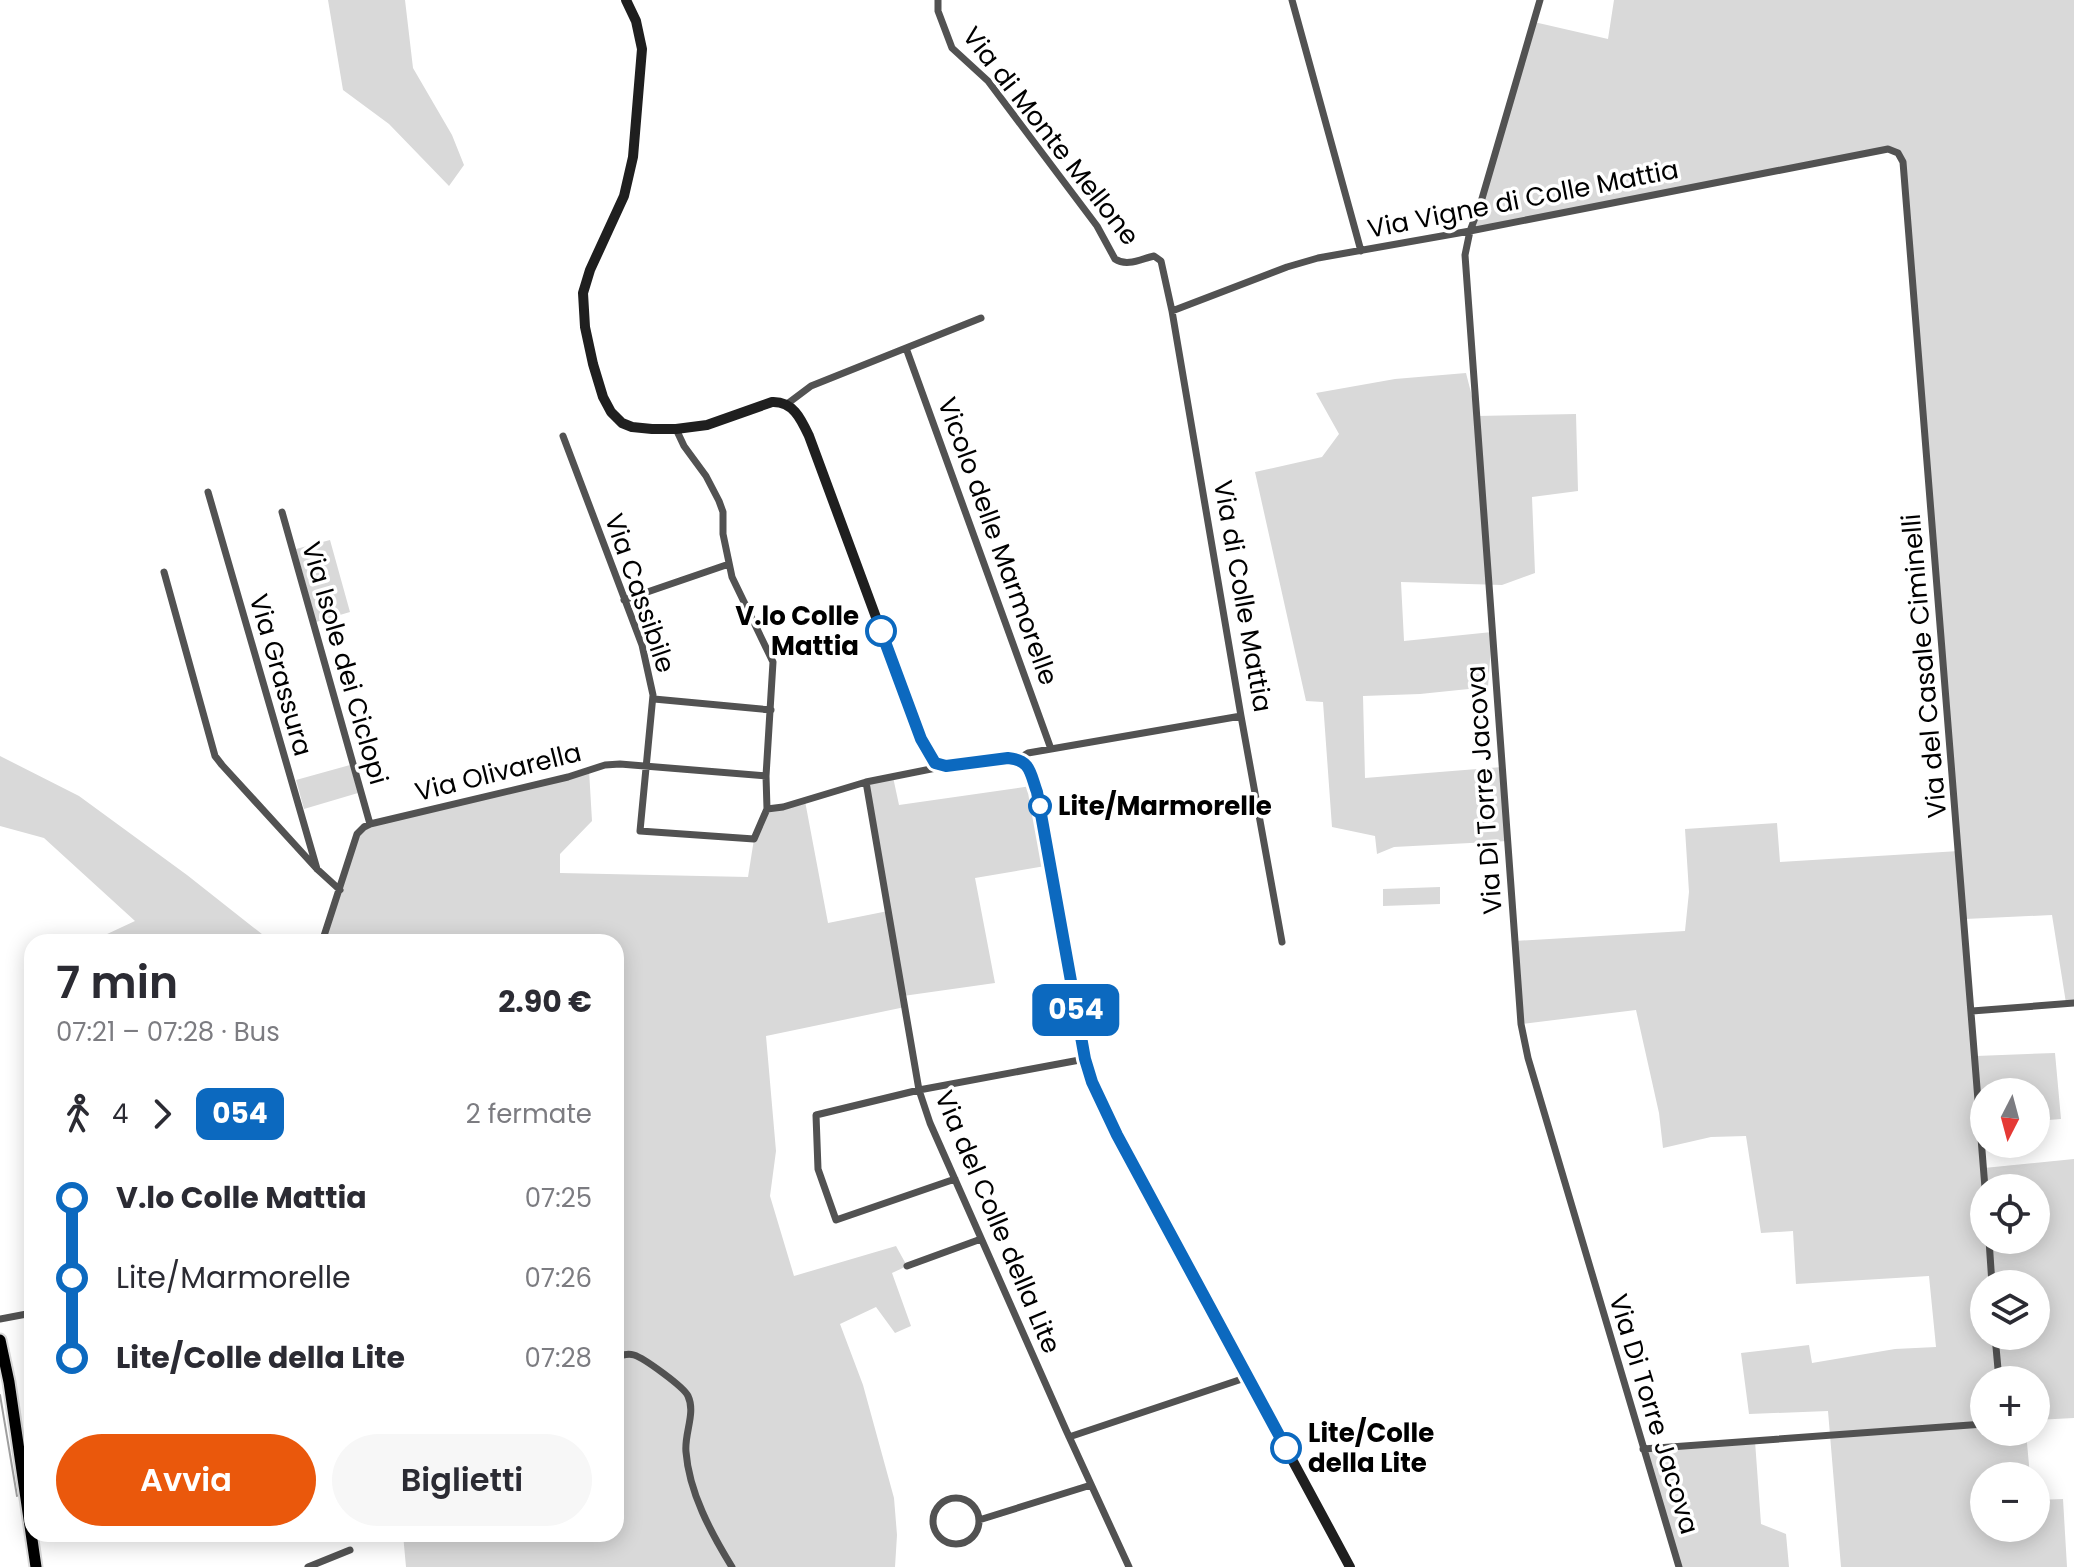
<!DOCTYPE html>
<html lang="it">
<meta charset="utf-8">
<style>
:root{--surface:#fff;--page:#f7f7f7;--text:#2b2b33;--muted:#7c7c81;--accent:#ea580c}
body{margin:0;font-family:Poppins,sans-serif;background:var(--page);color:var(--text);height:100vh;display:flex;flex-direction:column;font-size:30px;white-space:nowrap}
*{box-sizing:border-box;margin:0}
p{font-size:26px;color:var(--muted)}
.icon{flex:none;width:44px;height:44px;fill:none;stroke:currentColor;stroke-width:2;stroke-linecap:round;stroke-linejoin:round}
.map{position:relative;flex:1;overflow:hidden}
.panel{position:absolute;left:24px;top:934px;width:600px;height:608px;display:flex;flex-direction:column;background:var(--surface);border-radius:24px;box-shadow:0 4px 20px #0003}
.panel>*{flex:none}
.badge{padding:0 16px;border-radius:12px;font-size:28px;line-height:52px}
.needle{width:52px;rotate:186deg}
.controls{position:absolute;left:1970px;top:1078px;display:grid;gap:16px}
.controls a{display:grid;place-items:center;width:80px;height:80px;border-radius:50%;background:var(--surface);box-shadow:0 4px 20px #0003;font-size:40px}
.map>.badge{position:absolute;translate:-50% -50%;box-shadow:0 0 0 4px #fff}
.legs{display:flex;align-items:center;gap:12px;height:88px;padding:0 32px;font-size:26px}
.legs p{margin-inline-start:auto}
.summary{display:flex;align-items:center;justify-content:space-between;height:136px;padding:0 32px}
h1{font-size:44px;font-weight:600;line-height:60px}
.primary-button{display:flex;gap:16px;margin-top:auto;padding:16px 32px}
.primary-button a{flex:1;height:92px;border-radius:48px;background:var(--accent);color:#fff;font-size:32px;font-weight:600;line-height:92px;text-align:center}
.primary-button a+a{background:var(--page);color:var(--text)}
ul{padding:0 32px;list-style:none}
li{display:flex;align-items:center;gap:28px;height:80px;font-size:30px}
li i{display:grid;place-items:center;width:12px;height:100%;margin:0 10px;background:currentColor}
li i::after{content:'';width:20px;height:20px;margin:-10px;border:6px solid;border-radius:50%;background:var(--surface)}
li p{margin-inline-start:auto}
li:first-child i{background:linear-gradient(#0000 50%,currentColor 0)}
li:last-child i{background:linear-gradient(currentColor 50%,#0000 0)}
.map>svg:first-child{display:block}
.green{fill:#d9d9d9;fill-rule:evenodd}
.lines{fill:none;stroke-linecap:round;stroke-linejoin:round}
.stream{stroke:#a0a0a0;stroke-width:2}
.primary-casing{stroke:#dbdbdb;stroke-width:15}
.street{stroke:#525252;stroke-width:7}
.secondary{stroke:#1f1f1f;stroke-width:10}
.primary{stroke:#000;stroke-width:11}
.line-1-casing{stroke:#fff;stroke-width:18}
.line-1{stroke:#0c69bf;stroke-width:12}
.stop-1-dot{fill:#fff;stroke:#0c69bf;stroke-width:4}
.labels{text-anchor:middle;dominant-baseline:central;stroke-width:7;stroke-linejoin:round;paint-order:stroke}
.street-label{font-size:26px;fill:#000;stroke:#fff}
.stop-label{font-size:26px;font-weight:bold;fill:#000;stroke:#fff;text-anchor:start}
</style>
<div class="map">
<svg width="2074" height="1567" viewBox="0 0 2074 1567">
<rect width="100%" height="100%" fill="#fff"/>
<path class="green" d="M328,0H405L413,68L452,135L464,165L449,186L389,124L343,90Z
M1614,0H2074V1003H2066L2052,915L1965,919L1976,1056L2055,1053L2061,1119L2036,1121V1092H1984V1125H1981L1984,1168L2074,1159V1418L2036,1420V1380H1984V1432H2026L2030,1476H1984V1528H2036V1500L2063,1499L2067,1567H1841L1828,1411L1749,1414L1741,1353L1809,1345L1812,1363L1895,1349L1936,1347L1929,1276L1796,1284L1793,1231L1761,1233L1746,1136L1711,1137L1663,1148L1659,1113L1636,1010L1521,1024L1515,941L1685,931L1689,892L1685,829L1777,823L1780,862L1959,851L1903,162L1888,149L1470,231L1534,22L1608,39ZM1984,1188H2036V1240H1984ZM1984,1284H2036V1336H1984Z
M1466,373L1477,416L1576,414L1578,491L1532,497L1535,573L1502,585L1401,582L1404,641L1492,632L1488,687L1420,694L1363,696L1365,778L1502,767L1508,841L1394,847L1377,854L1375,836L1332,827L1323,702L1306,701L1255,472L1322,457L1339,434L1316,393L1395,379Z
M330,540L350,612L316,622L296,549Z
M0,756L79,796L187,875L272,942H90L135,921L44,838L0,826Z
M350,765L358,793L304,809L296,780Z
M589,770L592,821L560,854V873L748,877L754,839L767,809L805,801L828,923L888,911L866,782L893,777L899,805L1038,785L1051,865L975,878L995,983L903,996L905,1007L766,1036L776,1151L770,1196L794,1276L896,1246L907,1266L892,1273L911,1326L895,1333L876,1307L840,1324L863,1385L894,1498L897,1535L895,1567H406L403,1534H616V942H319L357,834L370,824Z
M1440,887V904L1383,906V889Z
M1755,1441L1761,1524L1786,1534L1789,1567H1679L1643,1449Z"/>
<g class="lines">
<path class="stream" d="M0,1395L17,1496"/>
<g class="primary-casing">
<path id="primary" d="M0,1340L9,1382L36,1567"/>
</g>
<path class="street" d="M938,0V11L952,48L988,81L1097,226L1115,259C1127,267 1141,259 1154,256L1161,261L1172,311L1241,716L1282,942
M1292,0L1361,251
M1540,0L1481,202L1470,231L1465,255L1521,1024L1528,1058L1679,1567
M1172,311L1287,267L1318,258L1470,231L1888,149L1898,153L1903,162L1985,1188
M906,348L1051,749
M787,404L811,386L981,318
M563,436L642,645L653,695L640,831L754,839L767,809L766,776L773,662L732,577L723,534V512L719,501L706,476L684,446L676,429
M208,492L317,869
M282,512L370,824
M164,572L215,756L222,765L317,869L340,890
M624,600L729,564
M654,699L771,710
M1018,759L1028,753L1051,749L1241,716
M866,782L919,1090L930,1123L1066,1430L1129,1567
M767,809L783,807L866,782L936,768L940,765
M322,942L357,834L364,827L370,824L568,777L605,765L620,764L766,776
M1972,1011L2074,1003
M955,1179L836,1220L818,1169L816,1115L919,1090L1085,1059
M1989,1240L1992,1284
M907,1266L981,1239
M0,1319L32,1313
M1995,1336L1999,1380
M616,1358C622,1355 627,1353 634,1355C644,1358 684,1387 688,1396C696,1413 684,1434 686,1452C689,1492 711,1533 732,1567
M1069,1437L1248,1377
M1643,1449L1984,1424
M19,1451L32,1448
M933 1521a23 23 0 1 1 46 0a23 23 0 1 1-46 0Z
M979,1520L1091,1485
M308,1567L350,1550"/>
<path class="secondary" d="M626,0L636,21L642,49L633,157L624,196L590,270L583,293L585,327L593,364L603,397L611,412L622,423L632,427L652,429H676L707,425L772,402C793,401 801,419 809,436L921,739C926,748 930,761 940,765L1008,758C1031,760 1030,773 1037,792L1085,1059L1092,1082L1117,1135L1350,1567"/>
<use href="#primary" class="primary"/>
</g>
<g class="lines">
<g class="line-1-casing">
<path id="line-1" d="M881,631L921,739L935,763L946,766L1008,758C1031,760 1030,773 1037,792L1085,1059L1092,1082L1117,1135L1286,1448"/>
</g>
<use href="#line-1" class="line-1"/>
</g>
<g class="stop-1-dot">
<circle cx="881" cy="631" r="14"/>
<circle cx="1040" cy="806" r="10"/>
<circle cx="1286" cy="1448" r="14"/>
</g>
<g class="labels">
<g class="street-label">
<text transform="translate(1051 136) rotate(52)">Via di Monte Mellone</text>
<text transform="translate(1523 199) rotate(-11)">Via Vigne di Colle Mattia</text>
<text transform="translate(998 541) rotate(70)">Vicolo delle Marmorelle</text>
<text transform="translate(640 593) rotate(71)">Via Cassibile</text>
<text transform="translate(1243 596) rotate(80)">Via di Colle Mattia</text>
<text transform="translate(345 663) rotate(74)">Via Isole dei Ciclopi</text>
<text transform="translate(1924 666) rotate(-95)">Via del Casale Ciminelli</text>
<text transform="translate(281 675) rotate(74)">Via Grassura</text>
<text transform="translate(498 772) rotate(-14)">Via Olivarella</text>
<text transform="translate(1484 790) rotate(-94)">Via Di Torre Jacova</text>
<text transform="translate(998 1222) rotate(67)">Via del Colle della Lite</text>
<text transform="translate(1654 1414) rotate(73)">Via Di Torre Jacova</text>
</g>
<g class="stop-label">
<text x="859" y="616" text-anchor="end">V.lo Colle<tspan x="859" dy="30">Mattia</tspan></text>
<text x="1058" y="806">Lite/Marmorelle</text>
<text x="1308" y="1433">Lite/Colle<tspan x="1308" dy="30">della Lite</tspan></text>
</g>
</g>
</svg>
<div class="controls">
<a><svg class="needle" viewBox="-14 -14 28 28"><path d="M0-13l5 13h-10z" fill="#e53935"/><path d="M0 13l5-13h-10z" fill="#7c7c81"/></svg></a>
<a><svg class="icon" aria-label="locate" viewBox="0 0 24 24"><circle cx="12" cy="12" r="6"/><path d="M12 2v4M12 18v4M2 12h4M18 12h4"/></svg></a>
<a><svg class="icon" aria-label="layers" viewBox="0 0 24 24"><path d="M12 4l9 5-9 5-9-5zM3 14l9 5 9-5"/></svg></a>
<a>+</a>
<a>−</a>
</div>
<b class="badge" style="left:1076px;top:1010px;background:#0c69bf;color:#fff">054</b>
<section class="panel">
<div class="summary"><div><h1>7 min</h1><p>07:21 – 07:28 · Bus</p></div><b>2.90 €</b></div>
<div class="legs"><svg class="icon" aria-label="walk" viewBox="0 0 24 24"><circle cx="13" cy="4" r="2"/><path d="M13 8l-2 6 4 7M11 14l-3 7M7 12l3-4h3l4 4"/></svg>4<svg class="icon" aria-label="forward" viewBox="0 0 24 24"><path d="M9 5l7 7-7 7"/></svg><b class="badge" style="background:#0c69bf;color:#fff">054</b><p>2 fermate</p></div>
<ul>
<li><i style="color:#0c69bf"></i><b>V.lo Colle Mattia</b><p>07:25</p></li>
<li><i style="color:#0c69bf"></i><span>Lite/Marmorelle</span><p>07:26</p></li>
<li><i style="color:#0c69bf"></i><b>Lite/Colle della Lite</b><p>07:28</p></li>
</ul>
<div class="primary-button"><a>Avvia</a><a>Biglietti</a></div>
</section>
</div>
